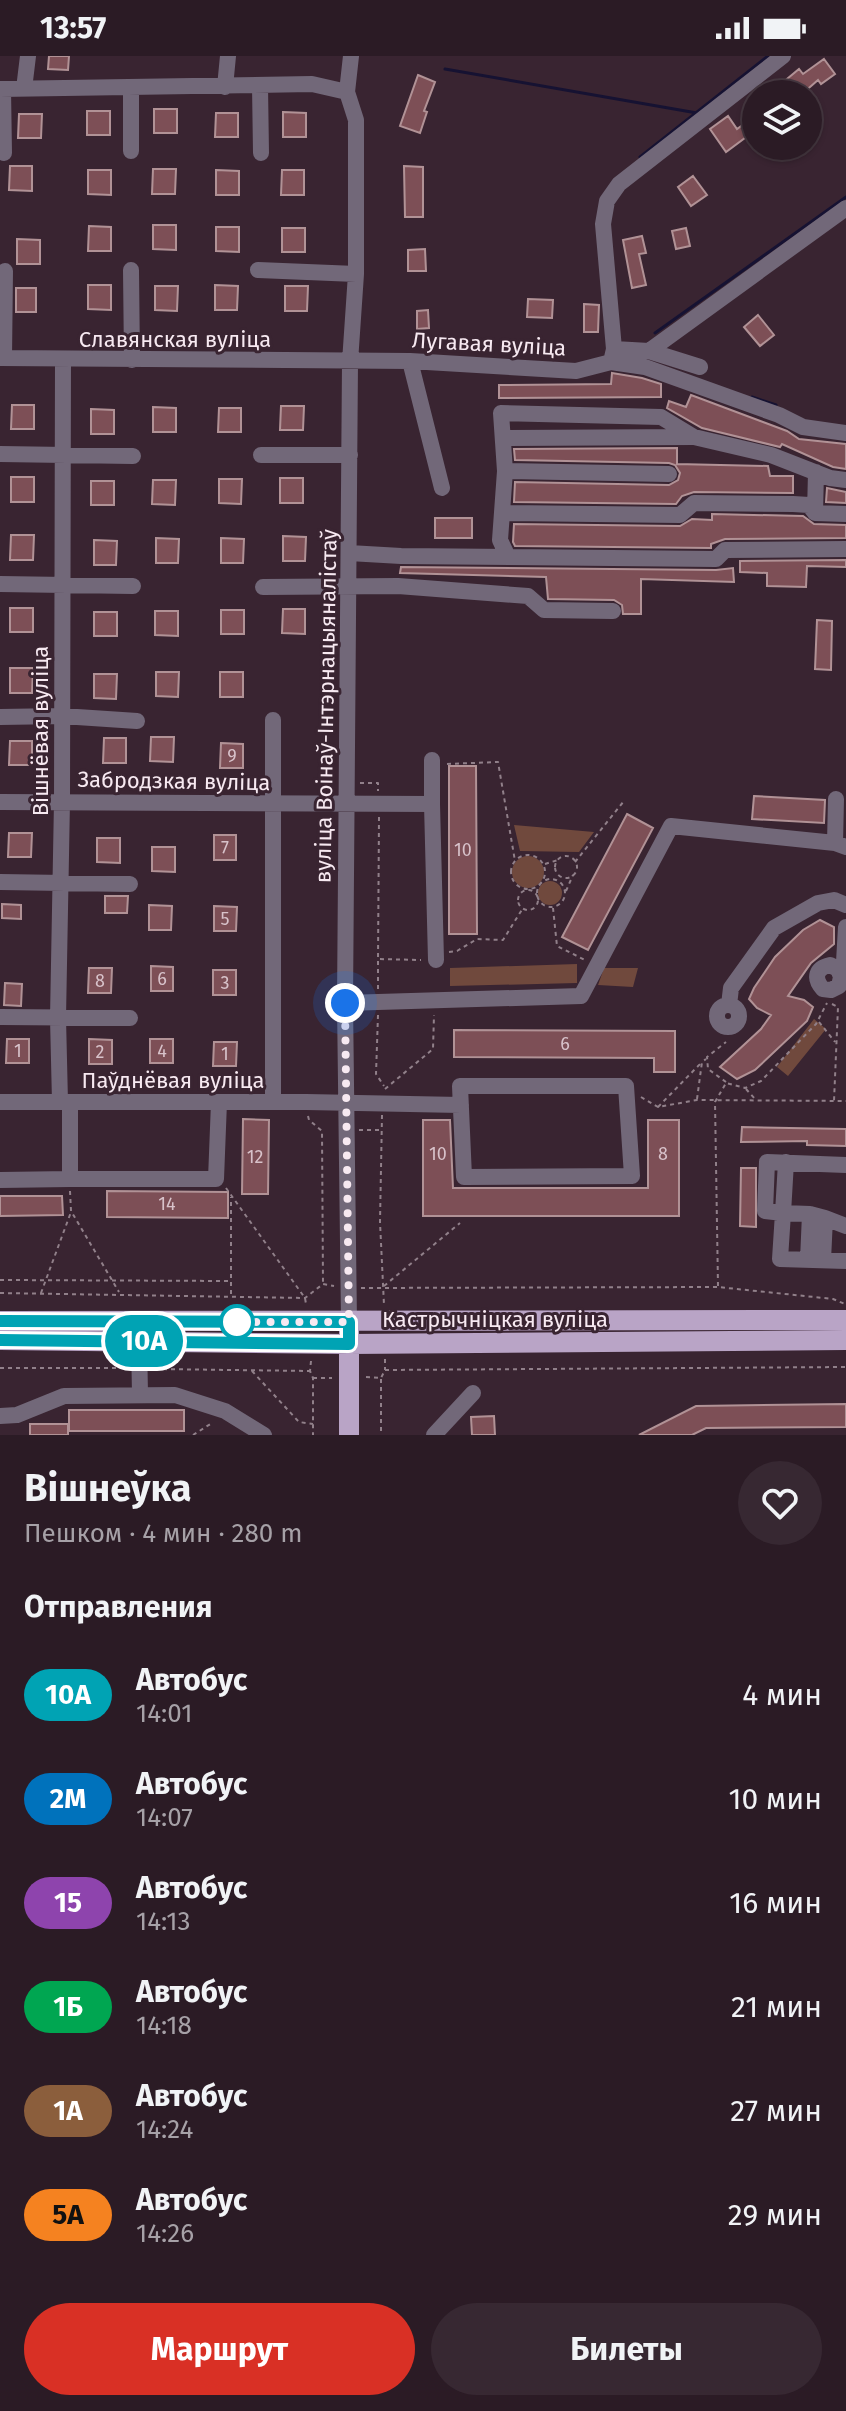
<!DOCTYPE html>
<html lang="ru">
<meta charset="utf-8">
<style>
:root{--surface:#2b1b25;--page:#372832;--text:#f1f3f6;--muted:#a6a1a7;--line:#473942;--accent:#d93025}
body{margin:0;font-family:"Fira Sans",sans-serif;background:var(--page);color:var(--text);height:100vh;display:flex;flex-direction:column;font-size:30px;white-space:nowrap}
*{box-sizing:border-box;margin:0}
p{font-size:26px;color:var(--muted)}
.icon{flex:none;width:44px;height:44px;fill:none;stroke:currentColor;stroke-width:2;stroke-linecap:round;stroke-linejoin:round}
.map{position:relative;height:1379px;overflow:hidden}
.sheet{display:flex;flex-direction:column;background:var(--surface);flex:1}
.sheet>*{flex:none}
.badge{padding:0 16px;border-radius:26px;font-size:28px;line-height:52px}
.fabs{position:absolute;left:742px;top:24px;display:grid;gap:16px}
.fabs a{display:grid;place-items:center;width:80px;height:80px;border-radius:50%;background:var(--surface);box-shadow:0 2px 6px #0004,0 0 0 2px var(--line);font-size:40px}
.you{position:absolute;width:40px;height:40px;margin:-20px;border:6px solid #fff;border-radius:50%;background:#1a73e8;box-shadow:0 0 0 12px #1a73e833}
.map>.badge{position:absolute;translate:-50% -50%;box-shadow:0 0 0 4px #fff}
h2{padding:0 24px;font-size:30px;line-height:72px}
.round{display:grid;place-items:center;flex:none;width:84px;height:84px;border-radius:42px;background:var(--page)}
.head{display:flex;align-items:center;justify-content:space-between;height:136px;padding:0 24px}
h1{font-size:38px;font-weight:700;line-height:60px}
.action{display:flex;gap:16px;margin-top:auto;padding:16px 24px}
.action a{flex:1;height:92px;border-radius:48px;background:var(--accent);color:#fff;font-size:32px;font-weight:700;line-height:92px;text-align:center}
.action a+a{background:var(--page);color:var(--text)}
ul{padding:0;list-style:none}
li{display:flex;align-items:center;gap:24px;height:104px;padding:0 24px}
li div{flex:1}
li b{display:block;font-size:30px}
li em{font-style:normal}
li .badge{min-width:88px;font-weight:700;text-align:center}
.status{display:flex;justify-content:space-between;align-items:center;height:56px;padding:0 40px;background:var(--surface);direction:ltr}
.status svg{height:22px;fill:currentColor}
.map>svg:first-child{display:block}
.green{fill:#70493d}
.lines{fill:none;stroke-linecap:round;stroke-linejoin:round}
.stream{stroke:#161232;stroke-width:3}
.building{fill:#7d4f56;stroke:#b19296;stroke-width:2}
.path{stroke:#91808a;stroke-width:2;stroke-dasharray:4 4;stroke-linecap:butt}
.minor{stroke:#726879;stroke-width:16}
.major{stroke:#b9a4c6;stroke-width:20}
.line-casing{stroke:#fff;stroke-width:18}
.line{stroke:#00a3b4;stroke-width:12}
.walk{stroke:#f7e9f1;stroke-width:8;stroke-dasharray:0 14.4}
.stop-dot{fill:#fff;stroke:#00a3b4;stroke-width:4}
.labels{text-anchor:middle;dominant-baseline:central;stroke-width:6;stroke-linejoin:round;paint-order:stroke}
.number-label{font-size:18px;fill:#d8c2ca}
.street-label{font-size:22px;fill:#f7e9f1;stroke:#392431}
</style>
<div class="status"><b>13:57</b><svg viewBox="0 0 49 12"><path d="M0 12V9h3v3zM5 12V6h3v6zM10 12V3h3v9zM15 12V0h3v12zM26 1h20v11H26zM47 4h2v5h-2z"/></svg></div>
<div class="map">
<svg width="846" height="1379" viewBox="0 0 846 1379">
<rect width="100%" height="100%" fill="#392431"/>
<path class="green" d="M514,769L594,776L579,796L520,795Z
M512 816a16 16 0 1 1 32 0a16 16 0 1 1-32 0Z
M538 837a12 12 0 1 1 24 0a12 12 0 1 1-24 0Z
M577,908V927L450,930V912Z
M604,912H638L633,931L598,929Z
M814,963L826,973L788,1020L777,1011Z"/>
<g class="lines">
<path class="stream" d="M445,13L697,57
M640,101L768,0
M655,277L846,141
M752,341L776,349"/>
</g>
<path class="building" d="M49,0H69L68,14L48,13Z
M824,3L835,18L821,28L818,24L802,38H769L799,13L803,18Z
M418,19L435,26L424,55L427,56L420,77L400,70Z
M154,53H177V77H154Z
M87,55H110V79H87Z
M283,56L306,57V81H283Z
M216,57H238V81H215Z
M19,58H42L41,82H18Z
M756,59V89L749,79L726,96L710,73L728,60L737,73Z
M10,110H32V135L9,134Z
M404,110L423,111V161H405Z
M153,113H176L175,138H152Z
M88,114H111V139L88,138Z
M216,114L239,115V139H216Z
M282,114H304V139H281Z
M693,120L707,139L691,150L678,131Z
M153,169H176V194L153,193Z
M89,170L111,171V195H88Z
M216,171H239V196L216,195Z
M282,172H305V196H282Z
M686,172L690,190L676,193L672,175Z
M642,180L646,197L639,198L646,229L632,232L623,184Z
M17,183L40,184V208H17Z
M425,193L426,215H408V194Z
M88,229H111V254L88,253Z
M215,229L238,230L237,254H215Z
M155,230H178L177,255L155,254Z
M285,230H308L307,255H285Z
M16,232H36V256H16Z
M528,243L553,244L552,262L527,261Z
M584,248L599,249L598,276H584Z
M428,254L429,272L417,273V255Z
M758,259L774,279L760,290L744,271Z
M612,317L642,322L661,328V341L499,342V329L611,328Z
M691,339L787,375L799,383L846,388V413L833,411L782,388L780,391L702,372L667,352L669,345L686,351Z
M12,349H34V373H11Z
M281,350H304L303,374H280Z
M153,351L176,352V376H153Z
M219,352H241V376H218Z
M91,353L114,354V378H91Z
M677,392V408L768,410L770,420H793V437L694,436L682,440L676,448L514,446L515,426L669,429L678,424L680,417L675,409L669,407L515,404L514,393Z
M11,421H34V446H11Z
M280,422H303V447H280Z
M219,423H242L241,448L219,447Z
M153,424H176L175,449L152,448Z
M91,425H114V449H91Z
M827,432L846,436V447L826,446Z
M712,458L803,460L814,468L846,469V482L725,483L711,488V492L515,490L513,486L514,468L680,470L692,463L712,464Z
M435,462H472V482H435Z
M11,479H34L33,504H10Z
M283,480L306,481L305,505H283Z
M156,482L179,483L178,507H156Z
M221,482L244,483L243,507H221Z
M94,484L117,485L116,509H94Z
M846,504V511L807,510L806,531L767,530V517L740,516V505Z
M401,511L716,514L733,512L734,526L641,523V558H623L622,549L614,544L548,543L546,521L400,517Z
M10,552H33V576H10Z
M283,553H305V578L282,577Z
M221,554H244V578H221Z
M155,555H178V580L155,579Z
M94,556H117V580H94Z
M817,564L832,565L831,614L815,613Z
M10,612H33L32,637H10Z
M156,616H179L178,641L156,640Z
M220,616H243V641H220Z
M94,618H117L116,643L94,642Z
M151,681H174L173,706L150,705Z
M104,682H126V707H103Z
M10,685H32V709H9Z
M221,687L243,688V712H220Z
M449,710H476L477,878H449Z
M754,740L825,744L824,767L752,763Z
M627,758L653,772L588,894L562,881Z
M9,777H32L31,801H8Z
M214,779H236V804H214Z
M97,782H120V807L97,806Z
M152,791H175V816L152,815Z
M105,840H128L127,857H105Z
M2,848L21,849V863L2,862Z
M149,849L172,850L171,874H149Z
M214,850L237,851L236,875H214Z
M820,864L834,871V888L811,907L788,940L804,944L813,951L807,965L755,1014L737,1023L720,1011L761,973L771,959L757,952L749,943L754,932L775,901L803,874Z
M151,910L173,911V935H151Z
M89,912H112L111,937H88Z
M213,914H236V939H213Z
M5,927L22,928L21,950L4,949Z
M454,974L675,975V1016H654V1002L454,1001Z
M7,983H29V1007H6Z
M89,983L112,984V1008H89Z
M150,983H173V1007H150Z
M214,986H237L236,1010H213Z
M243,1063L269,1064L268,1138H242Z
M423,1064H450L453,1132H648V1064H679V1160H423Z
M742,1071L846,1073V1090L807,1089V1085L741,1086Z
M741,1112H756V1171L740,1170Z
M107,1135L228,1136V1162L107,1161Z
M0,1140H62L63,1159L0,1160Z
M846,1348V1371L706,1372L692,1379H639L696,1350Z
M69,1354H184V1375H69Z
M494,1360L495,1379H472L471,1361Z
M30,1368H68V1379H30Z"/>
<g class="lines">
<path class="path" d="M447,708L498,706L515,805
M360,727H378V735
M379,761L378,903L421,904
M511 816a17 17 0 1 1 34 0a17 17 0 1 1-34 0Z
M555 811a11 11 0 1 1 22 0a11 11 0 1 1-22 0Z
M575,806L624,745
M545,808L558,804
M537 837a14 14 0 1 1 28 0a14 14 0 1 1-28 0Z
M518 844a10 10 0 1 1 20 0a10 10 0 1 1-20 0Z
M566,835L573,819
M553,852L557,890L585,904
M449,896L457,895L477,883L503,884L523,852
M378,933V903
M832,948L838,951L834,1045
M378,959L376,1018L384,1030
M819,966L835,986
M726,1026L708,1013L707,1001L726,986
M385,1033L433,993L434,959
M746,1033L755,1043
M641,1041L658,1051L697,1044L846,1045
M697,1043L702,1006L706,1003
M658,1051L702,1006
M382,1059L380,1166L384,1249
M308,1060L309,1064L322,1075L323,1228
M359,1074H380
M226,1132L305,1242L306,1248
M70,1135L71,1155L119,1236
M0,1224L231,1225
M384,1230L460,1167
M718,1230L715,1046L726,1027L745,1032L761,1025L816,968L827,947
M361,1232L718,1231L833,1243L845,1248
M0,1237L305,1242L323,1228L334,1230
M41,1237L71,1156
M231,1238V1141
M385,1303V1314
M311,1305L310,1315L313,1322V1379
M0,1312H125
M155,1313L310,1315
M252,1315L299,1366L313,1368
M366,1321L381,1322L385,1314L846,1311
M313,1322H332
M381,1323V1379
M193,1379L212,1367"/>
<path class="minor" d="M260,30L261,97
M225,31L228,0
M0,33L312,28L347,36
M3,33L4,97
M24,33L28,0
M131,95V33
M131,214L132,304
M258,214L356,218
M614,293L649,295L700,311
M649,295L846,152
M0,302L410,305L576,315L611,306L614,293L603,168L607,145L619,128L783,0
M4,302L5,215
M410,305L442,432
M611,306L645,311L779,359L803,371L846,377
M504,382L693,381
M0,398L133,400
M261,399H350
M505,415L669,418
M503,457L680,459L694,447L793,448L809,449L815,457L846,458
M815,457L816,416
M349,497L401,500L716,503L725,494L846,493
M508,501L500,484L505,415L501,357L661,361L694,381L771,399L830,422L846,424
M0,528L133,530
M263,531L398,530L528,540L544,554L613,555
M0,661L62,660L137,665
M0,746L432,748L436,904
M432,748V704
M835,787L836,743
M0,826L130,828
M838,913L830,909C816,912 813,922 823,933L831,934L839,930L841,921L838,913L844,906L846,871
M345,947L581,940L671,770L835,787L846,791
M717 960a11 11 0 1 1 22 0a11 11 0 1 1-22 0Z
M729,949L731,932L774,872L818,847L834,844L846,849
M0,961L130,962
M460,1030H626L632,1120L464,1121Z
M0,1046H306L461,1049
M60,1046L58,962L62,745L63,304
M273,1046V664
M786,1106L783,1157L765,1155L767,1106L846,1109
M70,1123H216L219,1046
M0,1124L70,1123V1046
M825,1162L846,1170
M808,1204L810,1158
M823,1204L825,1162L810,1158L783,1157L780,1203L846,1205
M349,1266L345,947L350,306L356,218V64L347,36L351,0
M139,1285L140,1338
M0,1360L17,1359L64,1340L175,1339L225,1355L264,1379
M434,1379L473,1337"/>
<path class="major" d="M0,1265L846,1264
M349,1274V1379
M0,1284L349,1288L846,1284"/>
</g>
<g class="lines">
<g class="line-casing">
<path id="line" d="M0,1265L349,1266V1288L0,1284"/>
</g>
<use href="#line" class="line"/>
<path class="walk" d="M237,1266H225H349L345,947"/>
</g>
<circle class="stop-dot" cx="237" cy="1266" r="16"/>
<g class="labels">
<g class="number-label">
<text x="232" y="700">9</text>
<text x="225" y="792">7</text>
<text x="463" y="794">10</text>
<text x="225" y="863">5</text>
<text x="162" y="923">6</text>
<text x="100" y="925">8</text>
<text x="225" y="927">3</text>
<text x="565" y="988">6</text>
<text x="18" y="995">1</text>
<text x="162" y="995">4</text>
<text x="100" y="996">2</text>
<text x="225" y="998">1</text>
<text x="438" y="1098">10</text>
<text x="663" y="1098">8</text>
<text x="255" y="1101">12</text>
<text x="167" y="1148">14</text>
</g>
<g class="street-label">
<text x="175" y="283">Славянская вуліца</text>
<text transform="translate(489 288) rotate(3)">Лугавая вуліца</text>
<text transform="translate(326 650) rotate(-89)">вуліца Воінаў-Інтэрнацыяналістаў</text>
<text transform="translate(40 675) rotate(-90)">Вішнёвая вуліца</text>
<text transform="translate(174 725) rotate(1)">Забродзкая вуліца</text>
<text x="173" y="1024">Паўднёвая вуліца</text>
<text x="495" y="1263">Кастрычніцкая вуліца</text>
</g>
</g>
</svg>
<div class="fabs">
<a><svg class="icon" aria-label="layers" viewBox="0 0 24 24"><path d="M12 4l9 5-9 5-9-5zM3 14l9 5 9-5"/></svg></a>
</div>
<div class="you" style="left:345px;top:947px"></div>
<b class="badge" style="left:144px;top:1285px;background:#00a3b4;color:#fff">10A</b>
</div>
<section class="sheet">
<div class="head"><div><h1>Вішнеўка</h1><p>Пешком · 4 мин · 280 m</p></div><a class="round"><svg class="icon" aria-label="heart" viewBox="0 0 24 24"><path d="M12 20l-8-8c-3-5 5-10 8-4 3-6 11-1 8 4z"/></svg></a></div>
<h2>Отправления</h2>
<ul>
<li><span class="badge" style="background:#00a3b4;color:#fff">10A</span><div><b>Автобус</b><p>14:01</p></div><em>4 мин</em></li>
<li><span class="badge" style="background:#0072bc;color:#fff">2М</span><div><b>Автобус</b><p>14:07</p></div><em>10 мин</em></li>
<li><span class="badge" style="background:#8e44ad;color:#fff">15</span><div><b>Автобус</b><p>14:13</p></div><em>16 мин</em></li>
<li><span class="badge" style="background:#00a651;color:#fff">1Б</span><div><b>Автобус</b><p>14:18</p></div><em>21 мин</em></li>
<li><span class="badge" style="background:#8b5e3c;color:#fff">1А</span><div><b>Автобус</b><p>14:24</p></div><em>27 мин</em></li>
<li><span class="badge" style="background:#f58220;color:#111">5А</span><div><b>Автобус</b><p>14:26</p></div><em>29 мин</em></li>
</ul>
<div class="action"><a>Маршрут</a><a>Билеты</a></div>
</section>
